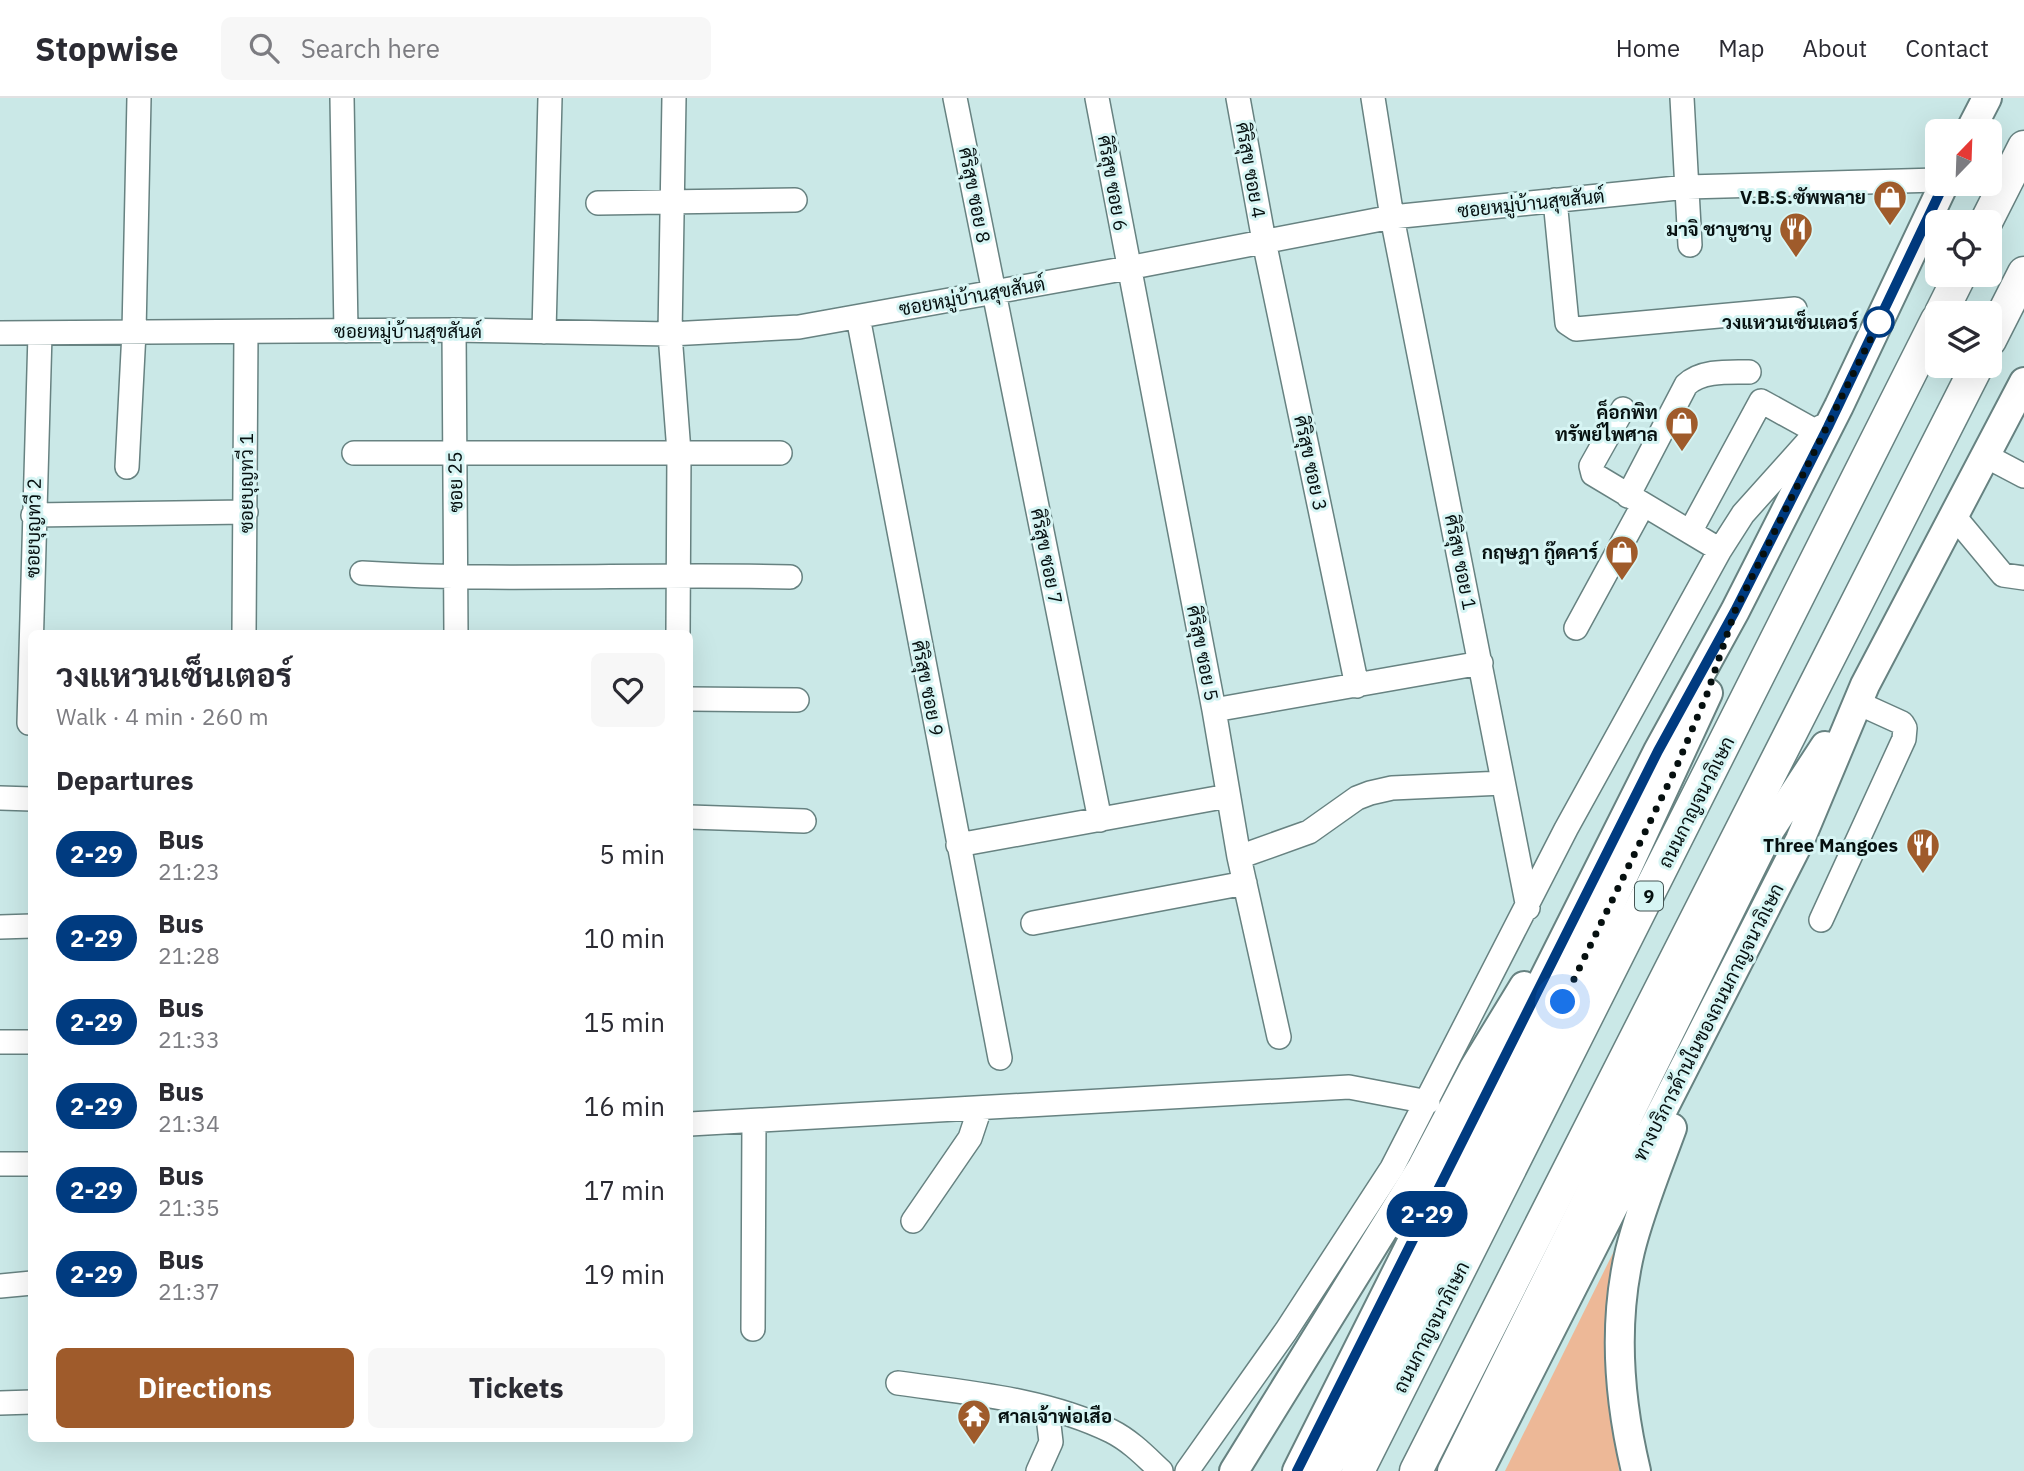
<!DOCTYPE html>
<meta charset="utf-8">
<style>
:root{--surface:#fff;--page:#f7f7f7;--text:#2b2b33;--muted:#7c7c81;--line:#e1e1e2;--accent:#9f5b2b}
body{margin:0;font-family:"IBM Plex Sans",Sarabun,sans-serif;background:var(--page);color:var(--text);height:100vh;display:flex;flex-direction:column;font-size:26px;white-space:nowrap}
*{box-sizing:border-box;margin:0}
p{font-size:23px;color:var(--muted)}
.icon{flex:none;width:38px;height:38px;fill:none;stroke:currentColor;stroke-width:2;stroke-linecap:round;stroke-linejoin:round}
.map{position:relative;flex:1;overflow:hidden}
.details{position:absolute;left:28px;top:532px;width:665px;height:812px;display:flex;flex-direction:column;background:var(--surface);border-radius:10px;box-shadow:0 7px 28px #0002}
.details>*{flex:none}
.badge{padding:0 14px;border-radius:23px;font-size:24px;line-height:46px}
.needle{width:46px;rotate:23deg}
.buttons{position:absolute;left:1925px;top:21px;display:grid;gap:14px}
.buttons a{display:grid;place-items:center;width:77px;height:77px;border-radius:10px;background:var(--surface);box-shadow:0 7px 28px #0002;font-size:35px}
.you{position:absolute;width:35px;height:35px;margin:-18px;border:5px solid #fff;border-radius:50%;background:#1a73e8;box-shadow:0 0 0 10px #1a73e833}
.map>.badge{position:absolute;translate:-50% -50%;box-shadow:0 0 0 4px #fff}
h2{padding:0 28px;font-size:26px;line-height:63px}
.round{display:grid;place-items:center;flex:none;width:74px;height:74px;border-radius:10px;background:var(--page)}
.head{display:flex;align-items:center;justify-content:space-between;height:119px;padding:0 28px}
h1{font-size:33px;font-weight:700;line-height:52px}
.primary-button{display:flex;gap:14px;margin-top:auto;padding:14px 28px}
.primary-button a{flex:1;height:80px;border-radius:10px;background:var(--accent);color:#fff;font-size:28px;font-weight:700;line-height:80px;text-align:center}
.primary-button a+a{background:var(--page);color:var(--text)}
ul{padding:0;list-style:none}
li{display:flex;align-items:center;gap:21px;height:84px;padding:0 28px}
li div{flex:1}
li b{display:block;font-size:26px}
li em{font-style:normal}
li .badge{min-width:77px;font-weight:700;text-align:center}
header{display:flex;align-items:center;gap:42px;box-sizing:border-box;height:98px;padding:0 35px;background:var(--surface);border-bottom:2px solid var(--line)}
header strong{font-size:33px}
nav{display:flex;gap:38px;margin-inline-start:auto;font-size:24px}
.search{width:490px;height:63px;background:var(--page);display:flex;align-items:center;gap:18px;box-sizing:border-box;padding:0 24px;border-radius:10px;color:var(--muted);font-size:26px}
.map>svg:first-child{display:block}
.green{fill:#edb897}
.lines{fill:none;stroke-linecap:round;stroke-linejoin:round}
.minor-casing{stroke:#678281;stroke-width:26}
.major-casing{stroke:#678281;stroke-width:32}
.highway-casing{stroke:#678281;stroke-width:35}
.minor{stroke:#fff;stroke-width:23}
.major{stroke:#fff;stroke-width:28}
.highway{stroke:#fff;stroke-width:32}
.line-casing{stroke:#fff;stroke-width:16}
.line{stroke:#003b80;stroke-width:10}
.walk{stroke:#061010;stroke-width:7;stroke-dasharray:0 12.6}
.stop-dot{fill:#fff;stroke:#003b80;stroke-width:3.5}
.labels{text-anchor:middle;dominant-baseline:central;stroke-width:6;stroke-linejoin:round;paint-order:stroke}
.shield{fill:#d7f5f4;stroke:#455554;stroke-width:2}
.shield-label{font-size:18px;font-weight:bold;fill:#061010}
.street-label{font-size:19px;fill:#061010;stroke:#d7f5f4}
.poi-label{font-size:19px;font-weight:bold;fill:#061010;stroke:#d7f5f4;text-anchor:end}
.stop-label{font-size:19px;font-weight:bold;fill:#061010;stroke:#d7f5f4;text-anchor:end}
</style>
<header>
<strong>Stopwise</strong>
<div class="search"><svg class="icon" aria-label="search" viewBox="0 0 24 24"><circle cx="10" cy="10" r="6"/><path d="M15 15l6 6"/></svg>Search here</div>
<nav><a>Home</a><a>Map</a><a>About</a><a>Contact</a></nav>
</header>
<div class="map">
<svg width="2024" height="1373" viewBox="0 0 2024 1373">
<rect width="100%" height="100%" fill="#cae8e7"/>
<path class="green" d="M1615,1151L1606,1244L1619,1373H1505Z"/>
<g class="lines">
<g class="minor-casing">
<path id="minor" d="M342,0L346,233
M674,0L670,236L679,354L678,536
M955,0L1100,722
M1097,0L1214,612L1239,759L1279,939
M1238,0L1264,143L1357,588
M1373,0L1392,119L1528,810
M1682,0L1690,147
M1555,102L1567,225L1576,231L1795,211
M598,105L795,102
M858,219L1000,960
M454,232L456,536
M544,234L550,0
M0,235L454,232L670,236L799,229L1128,170L1392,119L1687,89L1937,82
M1623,311L1591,368L1593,376L1720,452
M354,355H780
M1986,358L2024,378
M127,369L134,234L139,0
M1628,398L1686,287C1701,272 1729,274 1749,274
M33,417L246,414
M1954,418L2003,477L2024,480
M1690,434L1761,303L1817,334
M362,475C505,484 647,475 790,479
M1576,530L1643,407
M244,536L246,234
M690,601L797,602
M1214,612L1481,565
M29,625L40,236
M0,700L32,701
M690,719L804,723
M958,747L1228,698
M1239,759L1309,734L1357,700L1370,695L1392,690L1503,685
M1821,822L1904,641L1905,630L1902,625L1858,605
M1033,825L1245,785
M0,829L32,828
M0,944H32
M690,1026L1349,989L1428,1004
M0,1066H32
M913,1123L970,1040L980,1010
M0,1188L32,1185
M753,1231L754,1023
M898,1285C969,1295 1046,1301 1111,1333C1131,1343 1146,1359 1161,1373
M0,1305L32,1304
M1038,1373L1051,1344L1047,1310
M1187,1373L1286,1233L1392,1070L1566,731L1720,452L1743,416L1821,329"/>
</g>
<g class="major-casing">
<path id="major" d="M1970,33L1987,0
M1234,1373L1422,1069L1474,970L1524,888
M1297,1373L1658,653L1735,513L1839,308L1944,86
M1326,1373L1600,829L1708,595
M1452,1373L1770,732L1825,648
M1479,1373L1800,742L1865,587L2024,284
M1636,1373C1619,1302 1613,1225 1630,1153C1640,1112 1657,1071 1672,1030"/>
</g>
<g class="highway-casing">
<path id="highway" d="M1986,124L2024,49
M1941,215L1960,177
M1990,242L2024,175
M1358,1373L1937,222
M1416,1373L1977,268"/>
</g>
<use href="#minor" class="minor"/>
<use href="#major" class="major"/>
<use href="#highway" class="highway"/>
</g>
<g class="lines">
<g class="line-casing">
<path id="line" d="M1297,1373L1658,653L1735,513L1828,329L1944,86"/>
</g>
<use href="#line" class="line"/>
<path class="walk" d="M1563,904L1676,670L1707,596L1735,513L1879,224"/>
</g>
<defs>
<g id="shop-pin" transform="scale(1.75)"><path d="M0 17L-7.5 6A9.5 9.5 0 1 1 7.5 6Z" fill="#9f5b2b" stroke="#d7f5f4"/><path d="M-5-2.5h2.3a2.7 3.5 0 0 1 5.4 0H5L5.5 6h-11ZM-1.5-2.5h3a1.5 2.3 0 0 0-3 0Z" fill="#fff"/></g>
<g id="restaurant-pin" transform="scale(1.75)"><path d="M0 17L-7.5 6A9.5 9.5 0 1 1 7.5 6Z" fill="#9f5b2b" stroke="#d7f5f4"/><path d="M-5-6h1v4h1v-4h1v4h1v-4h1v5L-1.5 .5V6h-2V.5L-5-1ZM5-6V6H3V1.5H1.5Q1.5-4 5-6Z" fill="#fff"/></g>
<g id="temple-pin" transform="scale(1.75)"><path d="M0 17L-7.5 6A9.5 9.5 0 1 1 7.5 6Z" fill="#9f5b2b" stroke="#d7f5f4"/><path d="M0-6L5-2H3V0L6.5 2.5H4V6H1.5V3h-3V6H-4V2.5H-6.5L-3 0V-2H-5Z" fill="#fff"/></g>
</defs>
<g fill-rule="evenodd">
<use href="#shop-pin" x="1890" y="99"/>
<use href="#restaurant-pin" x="1796" y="131"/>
<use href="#shop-pin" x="1682" y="325"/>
<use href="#shop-pin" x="1622" y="454"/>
<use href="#restaurant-pin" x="1923" y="747"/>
<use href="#temple-pin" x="974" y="1318"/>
</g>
<circle class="stop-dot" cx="1879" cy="224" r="14"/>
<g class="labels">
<rect class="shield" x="1635" y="783.5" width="28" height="29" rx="5"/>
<g class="shield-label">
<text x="1649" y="798">9</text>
</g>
<g class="street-label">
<text transform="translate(1251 72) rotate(80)">ศิริสุข ซอย 4</text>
<text transform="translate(1113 85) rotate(80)">ศิริสุข ซอย 6</text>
<text transform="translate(975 97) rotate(79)">ศิริสุข ซอย 8</text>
<text transform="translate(1531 105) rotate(-6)">ซอยหมู่บ้านสุขสันต์</text>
<text transform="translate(972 198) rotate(-10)">ซอยหมู่บ้านสุขสันต์</text>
<text x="408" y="233">ซอยหมู่บ้านสุขสันต์</text>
<text transform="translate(1311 365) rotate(78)">ศิริสุข ซอย 3</text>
<text transform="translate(455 384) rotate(-91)">ซอย 25</text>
<text transform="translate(246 385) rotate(-90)">ซอยบุญทวี 1</text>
<text transform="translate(33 430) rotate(-89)">ซอยบุญทวี 2</text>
<text transform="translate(1047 458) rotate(79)">ศิริสุข ซอย 7</text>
<text transform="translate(1461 464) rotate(79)">ศิริสุข ซอย 1</text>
<text transform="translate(1203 555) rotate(79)">ศิริสุข ซอย 5</text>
<text transform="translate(928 590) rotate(79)">ศิริสุข ซอย 9</text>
<text transform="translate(1696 704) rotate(-63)">ถนนกาญจนาภิเษก</text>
<text transform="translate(1708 924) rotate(-63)">ทางบริการด้านในของถนนกาญจนาภิเษก</text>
<text transform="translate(1431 1229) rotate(-63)">ถนนกาญจนาภิเษก</text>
</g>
<g class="poi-label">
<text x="1866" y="99">V.B.S.ซัพพลาย</text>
<text x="1772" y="131">มาจิ ชาบูชาบู</text>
<text x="1658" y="314">ค็อกพิท<tspan x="1658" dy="22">ทรัพย์ไพศาล</tspan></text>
<text x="1598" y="454">กฤษฎา กู๊ดคาร์</text>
<text x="1898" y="747">Three Mangoes</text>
<text x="998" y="1318" text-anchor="start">ศาลเจ้าพ่อเสือ</text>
</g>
<g class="stop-label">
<text x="1858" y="224">วงแหวนเซ็นเตอร์</text>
</g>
</g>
</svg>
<div class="buttons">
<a><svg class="needle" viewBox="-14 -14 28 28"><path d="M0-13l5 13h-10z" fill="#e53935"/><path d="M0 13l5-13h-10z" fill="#7c7c81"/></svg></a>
<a><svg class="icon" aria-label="locate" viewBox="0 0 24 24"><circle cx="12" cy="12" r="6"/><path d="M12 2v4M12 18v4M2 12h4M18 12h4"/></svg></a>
<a><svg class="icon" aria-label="layers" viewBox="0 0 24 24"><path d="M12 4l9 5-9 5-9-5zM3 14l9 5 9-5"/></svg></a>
</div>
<div class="you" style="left:1563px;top:904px"></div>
<b class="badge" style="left:1427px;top:1116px;background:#003b80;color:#fff">2-29</b>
<section class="details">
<div class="head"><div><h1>วงแหวนเซ็นเตอร์</h1><p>Walk · 4 min · 260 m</p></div><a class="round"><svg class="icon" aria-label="heart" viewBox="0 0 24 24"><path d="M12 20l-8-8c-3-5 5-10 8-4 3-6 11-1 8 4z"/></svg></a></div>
<h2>Departures</h2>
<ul>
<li><span class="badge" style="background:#003b80;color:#fff">2-29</span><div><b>Bus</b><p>21:23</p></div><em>5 min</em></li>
<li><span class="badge" style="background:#003b80;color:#fff">2-29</span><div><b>Bus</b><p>21:28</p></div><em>10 min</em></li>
<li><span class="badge" style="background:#003b80;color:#fff">2-29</span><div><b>Bus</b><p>21:33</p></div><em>15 min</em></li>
<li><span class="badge" style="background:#003b80;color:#fff">2-29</span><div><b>Bus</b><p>21:34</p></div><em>16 min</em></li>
<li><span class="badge" style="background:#003b80;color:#fff">2-29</span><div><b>Bus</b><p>21:35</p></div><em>17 min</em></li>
<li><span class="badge" style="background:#003b80;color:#fff">2-29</span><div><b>Bus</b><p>21:37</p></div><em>19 min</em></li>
</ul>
<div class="primary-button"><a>Directions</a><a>Tickets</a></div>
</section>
</div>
